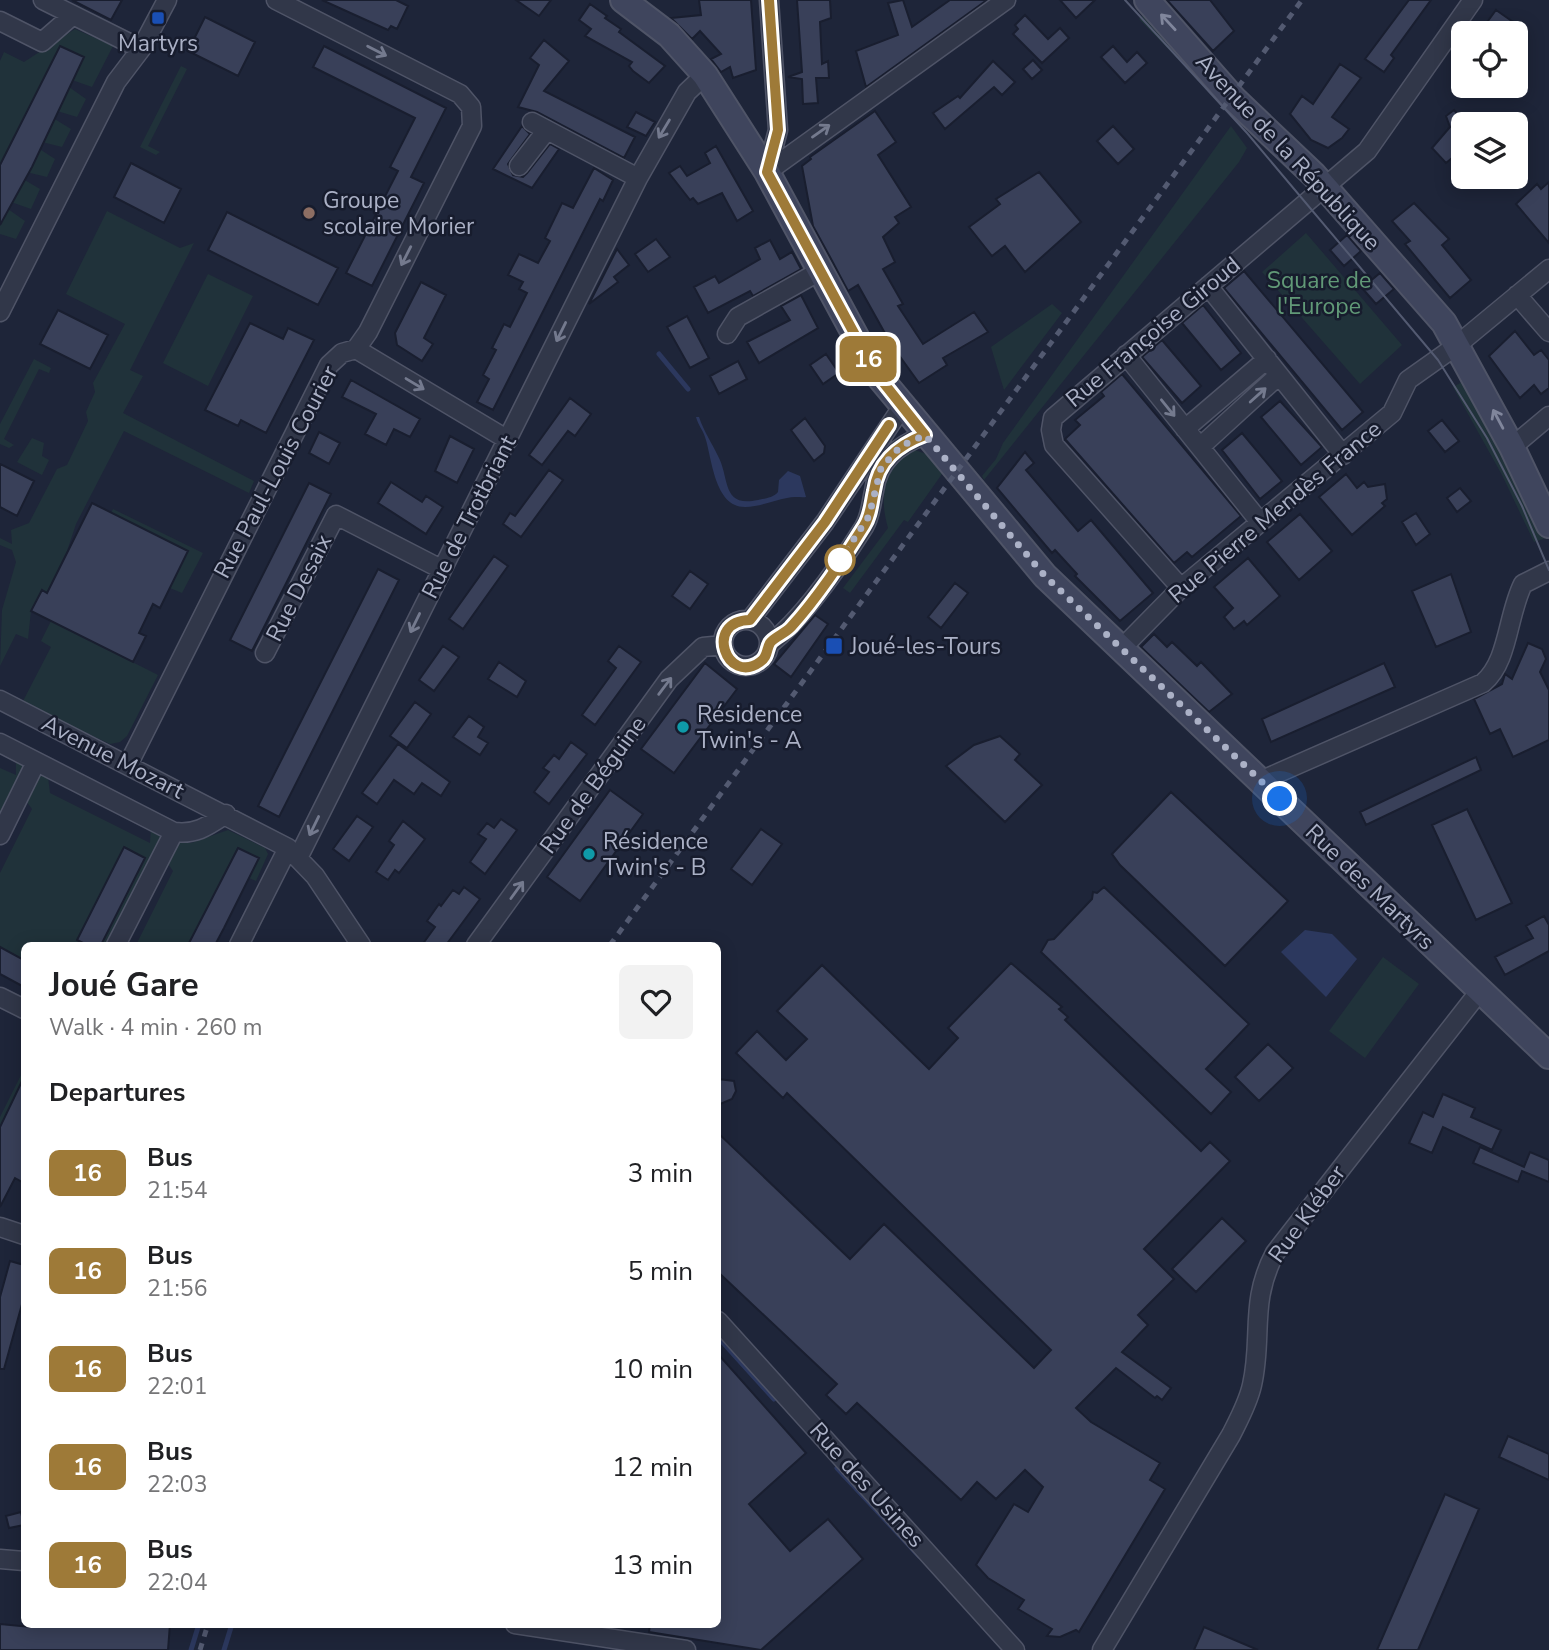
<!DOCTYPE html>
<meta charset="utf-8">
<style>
:root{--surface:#fff;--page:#f2f2f2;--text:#202124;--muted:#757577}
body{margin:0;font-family:"Nunito Sans",sans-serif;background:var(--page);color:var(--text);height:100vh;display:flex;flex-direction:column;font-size:26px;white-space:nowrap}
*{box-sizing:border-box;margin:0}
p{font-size:23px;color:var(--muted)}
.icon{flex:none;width:38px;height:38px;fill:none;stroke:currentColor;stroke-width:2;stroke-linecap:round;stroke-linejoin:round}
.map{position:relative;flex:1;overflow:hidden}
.side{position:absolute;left:21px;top:942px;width:700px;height:686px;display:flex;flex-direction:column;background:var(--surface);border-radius:10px;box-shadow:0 4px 18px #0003}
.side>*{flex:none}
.badge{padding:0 14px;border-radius:10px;font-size:24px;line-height:46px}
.controls{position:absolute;left:1451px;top:21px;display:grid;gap:14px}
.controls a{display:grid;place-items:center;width:77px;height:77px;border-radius:10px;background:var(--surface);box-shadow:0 4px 18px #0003;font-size:35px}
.you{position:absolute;width:35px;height:35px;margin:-18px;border:5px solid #fff;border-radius:50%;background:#1a73e8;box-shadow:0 0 0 10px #1a73e833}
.map>.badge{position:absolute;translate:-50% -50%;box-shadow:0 0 0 4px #fff}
h2{padding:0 28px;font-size:26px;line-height:63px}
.round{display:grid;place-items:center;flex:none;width:74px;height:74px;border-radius:10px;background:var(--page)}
.overview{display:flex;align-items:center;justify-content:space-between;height:119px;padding:0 28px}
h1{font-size:33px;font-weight:700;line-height:52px}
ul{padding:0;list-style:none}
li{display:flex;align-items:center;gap:21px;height:98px;padding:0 28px}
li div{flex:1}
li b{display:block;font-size:26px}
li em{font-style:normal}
li .badge{min-width:77px;font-weight:700;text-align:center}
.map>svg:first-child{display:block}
.green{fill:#20323a}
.water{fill:#2c385e}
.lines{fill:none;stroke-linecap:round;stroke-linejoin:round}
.stream{stroke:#2c385e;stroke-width:5}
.building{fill:#394059;stroke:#191e2f;stroke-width:2}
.street-casing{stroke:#4f5467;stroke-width:21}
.secondary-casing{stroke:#4f5467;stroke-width:28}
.street{stroke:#313749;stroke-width:18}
.secondary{stroke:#3f455d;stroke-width:24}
.tram{stroke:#535a71;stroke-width:2}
.rail{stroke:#535a71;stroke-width:5;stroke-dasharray:7 7;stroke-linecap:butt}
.oneway{stroke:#80869c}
.oneway2{stroke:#747a8e}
.line-casing{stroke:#fff;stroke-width:16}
.line{stroke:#9e7a38;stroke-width:10}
.walk{stroke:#abb1c6;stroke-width:7;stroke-dasharray:0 12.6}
.transit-dot{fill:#1a4fb4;stroke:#171c2d;stroke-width:2.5}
.education-dot{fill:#8d6e63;stroke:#171c2d;stroke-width:2.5}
.stop-dot{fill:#fff;stroke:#9e7a38;stroke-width:3.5}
.culture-dot{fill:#0f9aa8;stroke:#171c2d;stroke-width:2.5}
.labels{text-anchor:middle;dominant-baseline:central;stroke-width:5;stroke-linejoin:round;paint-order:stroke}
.poi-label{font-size:23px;fill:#abb1c6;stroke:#171c2d;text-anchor:start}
.street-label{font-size:23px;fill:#abb1c6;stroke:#171c2d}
.park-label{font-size:23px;fill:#619977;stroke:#171c2d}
</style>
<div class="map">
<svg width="1549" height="1650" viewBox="0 0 1549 1650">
<rect width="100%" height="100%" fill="#1e2539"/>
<path class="green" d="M1150,9L1189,50L1179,60L1139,19Z
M75,29L113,46L92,87L72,80L83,57L60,46L0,165V61L4,52L24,62Z
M181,66L187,69L148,146L160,152L156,155L140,147Z
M69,87L86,99L77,117L57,111Z
M53,118L71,129L62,147L42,142Z
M1231,126L1247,148L1239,162L984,480L982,476L996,459L1003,443Z
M38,148L55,159L47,177L26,172Z
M23,179L40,189L31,209L11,202Z
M8,209L25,221L16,239L0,234V225Z
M107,211L180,248L194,243L130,370L143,376L123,413L254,481L249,493L124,431L76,524L67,551L47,593L42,590L31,611L28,639L16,634L0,666L2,610L16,562L12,550L0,545V538L12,544L11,530L29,523L57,469L67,465L88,421L86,412L95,392L93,383L125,324L66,294Z
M1306,233L1402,345L1360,384L1262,272Z
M208,274L253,296L208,386L163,363Z
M1052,304L1062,313L1004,390L991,347Z
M34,359L51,368L49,373L39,369L4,439L14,445L9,448L0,444V424Z
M1471,377L1549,536V537L1534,542L1502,475L1453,387Z
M32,438L44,443L42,456L49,460L42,475L17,462Z
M915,450L929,455L942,474L908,522L904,520L850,593L843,588L888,528C879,496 884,476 906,451Z
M113,509L203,553L182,593L170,588L188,551L111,513Z
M51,621L158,675L127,736L120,742L110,744L22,703L51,647L41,641Z
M16,760L26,765L0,826V768L16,775Z
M42,773L48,777L50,793L150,843L151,828L162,836L163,840L110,945H24V960L0,948V873L32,809L24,798L38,775Z
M228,830L265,848L268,854L256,881L249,878L237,848L188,945H136L173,871L164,858L176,841L191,843Z
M1383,957L1419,984L1365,1058L1329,1031Z
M24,1069V1080L0,1129V1117Z"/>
<path class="water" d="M696,417H699C704,432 712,443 718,456C730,478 721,508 758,500C766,498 773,498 778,492L779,480L788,471L800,476L806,497C802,498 794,496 787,498C774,500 760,507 745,507C714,507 712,457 705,437C703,430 698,425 696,417Z
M1305,930L1332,934L1357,959L1326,997L1281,952Z"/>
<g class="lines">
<path class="stream" d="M659,354L688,389
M718,1337L774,1399
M837,1468L919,1556
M191,1650L199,1624
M224,1650L232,1624"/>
</g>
<path class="building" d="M72,0H122L111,20Z
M322,0H396L408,6L397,29L391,26L388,30Z
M516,0H551L539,16Z
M699,0H751L756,70L733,78L730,67L721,72L711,59L721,54L700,31L692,39L671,18L701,15Z
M797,0H830L831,18L820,22L822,64L828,61L829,78H816L818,103L803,104L802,79L788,77L802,72Z
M903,0L912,27L950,0H987L866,87L856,51L898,35L888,3Z
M1060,0H1095L1076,18Z
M1167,0H1210L1234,31L1213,51Z
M1409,0H1431L1391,55L1394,58L1384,72L1365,59Z
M590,4L607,16L605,18L621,29L619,32L665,66L649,83L633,71L629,66L632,62L585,36L591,29L579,20Z
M1496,10L1516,24L1509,33H1496L1485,25Z
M1025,15L1048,39L1060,28L1069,38L1042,63L1013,34L1018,29L1015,25Z
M205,17L255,42L238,76L188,51Z
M544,40L569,61L544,91L635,137L624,158L537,112L518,107L539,65L530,58Z
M60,46L84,57L32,167L0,225V165Z
M324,46L446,108L411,177L424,183L372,286L346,273L398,171L390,167L415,118L313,67Z
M1113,46L1127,62L1137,52L1147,63L1125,83L1101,57Z
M1033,60L1042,70L1032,79L1023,69Z
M993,61L1015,82L1002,95L994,87L945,129L933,113L958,96L960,98Z
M1340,64L1361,78L1332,117L1349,129L1342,138L1328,148L1311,140L1290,114L1302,96L1313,104Z
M1454,110L1461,118L1463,115V149L1446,163L1432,148L1450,127L1446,116Z
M875,111L896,142L878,155L911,207L895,217L899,223L883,237L895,262L883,269L903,304L898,306L923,344L974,312L988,332L943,358L947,365L919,383L891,344L858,285L848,291L830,257L813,226L802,166L811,159L810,157Z
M636,112L655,122L646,136L627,127Z
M522,126L530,134L508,164L513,175L523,177L527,173L550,144L559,149L532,188L493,169Z
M1113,126L1134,149L1118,164L1097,141Z
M716,146L753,211L737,221L722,193L698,204L693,198L690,200L669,173L680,166L687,176L710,163L705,153Z
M131,163L181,189L164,223L114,197Z
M594,168L613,180L603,201L600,199L493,410L477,402L489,379L483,375L496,350L492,348L504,324L510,327L527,293L519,289L523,282L508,275L519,254L538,263L550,241L545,238L562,203L573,208Z
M1039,172L1081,222L1025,272L1005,246L992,256L969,227L1000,204L996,199Z
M1549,182V243L1516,204L1537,184L1541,189Z
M1414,203L1449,239L1442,245L1471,280L1450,298L1405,244L1410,241L1392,221Z
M227,212L338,268L318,305L208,250Z
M1347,235L1361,251L1344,266L1330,250Z
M656,239L670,257L648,272L635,254Z
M770,240L780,259L792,252L801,269L753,296L750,291L708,313L694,287L715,276L719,283L760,259L755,248Z
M617,249L629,265L614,277L618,282L589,304Z
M1244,271L1363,412L1342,430L1224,288Z
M1380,273L1394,289L1376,304L1362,288Z
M421,282L446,295L424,338L433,344L422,361L397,345L395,333Z
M801,295L818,328L759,363L747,342L790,320L781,306Z
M1203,305L1241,353L1221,370L1182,323Z
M58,310L108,335L90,369L40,344Z
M687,316L709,358L690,368L667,327Z
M250,323L283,339L288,328L314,340L266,433L241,420L238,426L205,410Z
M1515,331L1534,355L1541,350L1549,360V388L1541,394L1534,385L1520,398L1489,356Z
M1162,340L1201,386L1182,403L1142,357Z
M826,354L839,373L823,384L810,365Z
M738,361L747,379L719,394L710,376Z
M1122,374L1241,516L1192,557L1187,552L1174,563L1065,439L1080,425L1075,420L1104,396L1101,392Z
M351,380L420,419L410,437L394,429L386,445L365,434L376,414L342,397Z
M570,398L591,414L575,436L568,431L542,465L529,455Z
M1280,401L1322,447L1301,465L1261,417Z
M805,418L825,446L824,453L814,461L791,430Z
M1442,420L1459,441L1445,452L1428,431Z
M319,432L340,443L329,464L309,453Z
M1242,433L1282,481L1260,499L1222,450Z
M450,436L474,449L457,483L435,471Z
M1025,452L1034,463L1026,470L1078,531L1091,520L1153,593L1120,621L1075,576L1077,574L1055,550L1052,553L997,488Z
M0,464L34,481L17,516L0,507Z
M549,470L563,480L521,537L503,524L510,513L515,516Z
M1346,474L1357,488L1364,482L1368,487L1385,484L1387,499L1382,503L1385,506L1352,535L1319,497Z
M391,482L422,502L426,496L443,507L426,534L378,503Z
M309,483L331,494L252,651L230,640Z
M1460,488L1471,501L1457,512L1447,498Z
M92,503L188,551L160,608L153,604L139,633L146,636L133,662L31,611L42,590L47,593Z
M1416,513L1430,534L1416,545L1402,522Z
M1300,514L1332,551L1299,580L1267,542Z
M494,556L508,566L463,629L449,619Z
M1248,558L1280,596L1247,625L1244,621L1234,629L1224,617L1233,608L1214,587Z
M378,569L399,580L279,817L258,806Z
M690,571L708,584L690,609L672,596Z
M1451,574L1471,632L1436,647L1412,591Z
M955,583L968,593L941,628L928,617Z
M815,615L828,624L791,677L774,664Z
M1154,634L1167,647L1172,642L1197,666L1201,662L1232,694L1209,712L1141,647Z
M1528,643L1542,649L1546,659L1540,672L1549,690V740L1513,757L1500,729L1490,734L1474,699L1502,684L1505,674L1512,679Z
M443,646L459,657L434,691L419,680Z
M619,646L641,662L595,725L582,715L616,668L608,661Z
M499,662L526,681L517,697L488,679Z
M705,663L737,689L674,773L641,749Z
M1384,663L1395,687L1271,742L1262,719Z
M415,702L431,714L407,748L390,736Z
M469,716L484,727L478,737L488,743L480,755L453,737Z
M1000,736L1020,754L1015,760L1042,785L1005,822L946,766L974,745Z
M571,742L587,754L549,804L534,792L549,772L543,768L554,755L559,759Z
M398,744L450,782L441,796L422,783L414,794L394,780L377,804L362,793Z
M1476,757L1481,770L1366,825L1360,812Z
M610,790L643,814L580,901L547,877Z
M1171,792L1288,901L1225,966L1120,865L1112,854Z
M1467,809L1512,903L1476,920L1432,825Z
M357,816L373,827L349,861L333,849Z
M501,819L517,830L485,874L470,862L486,839L478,834L487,823L494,828Z
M403,821L425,839L399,873L395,870L388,880L376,872L394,845L389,841Z
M761,829L782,844L752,885L731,869Z
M124,847L145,858L101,945H87L77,940Z
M238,848L259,858L224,928L215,945H188Z
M464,887L480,899L446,945H422L435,927L427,921L439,904L441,906L453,890L459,894Z
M1104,887L1249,1024L1206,1069L1231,1092L1211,1114L1041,952L1048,940L1054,939L1092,899L1093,892L1097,893Z
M1544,916L1549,925V951L1505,975L1495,957L1533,938L1526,926Z
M0,947L24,960V987L0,974Z
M1011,963L1062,1007L1059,1009L1068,1017L1065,1020L1201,1151L1210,1142L1230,1161L1144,1249L1174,1279L1138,1315L1148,1325L1122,1352L1171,1388L1162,1400L1157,1396L1155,1398L1116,1368L1076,1408L1091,1422L1160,1463L1150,1480L1165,1489L1079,1632L1076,1630L1060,1637L1047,1636L1052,1629L1018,1609L1024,1600L988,1578L976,1565L1014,1504L1028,1512L1043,1487L1025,1470L996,1499L977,1482L961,1500L857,1403L846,1414L826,1395L837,1384L718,1272V1133L850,1259L884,1224L1034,1368L1051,1350L787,1093L783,1098L736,1053L757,1031L786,1060L807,1039L777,1011L822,965L929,1069L958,1038L948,1028Z
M1268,1044L1293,1068L1259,1101L1235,1077Z
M24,1077V1183L15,1178L0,1207V1127Z
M718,1079L734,1081L736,1091L732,1099L718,1105Z
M1443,1094L1475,1108L1471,1117L1501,1130L1492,1150L1443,1127L1432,1153L1409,1143L1423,1112L1433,1117Z
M1480,1147L1524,1167L1530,1152L1549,1160V1182L1522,1171L1518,1182L1473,1163Z
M1222,1218L1246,1241L1196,1292L1172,1269Z
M10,1261L24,1265V1297L4,1369H0V1297Z
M718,1354L806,1453L749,1504L790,1551L828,1519L863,1559L761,1650L649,1632L650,1624H718Z
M1508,1436L1549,1454V1480L1499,1457Z
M1445,1494L1479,1509L1418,1650H1377Z
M21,1512L24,1525L9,1528L6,1516Z
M0,1624L30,1627V1624H170L168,1650H0Z
M1204,1627L1258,1650H1194Z"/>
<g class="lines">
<g class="street-casing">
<path id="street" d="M43,0L141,49
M276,0L460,94L471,107L472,126L368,332L356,349
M0,21L42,42L73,15
M532,122L638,178
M519,166L547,130
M767,172L1006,0
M767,172L778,130L769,0
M1208,286L1343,455
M1517,295L1549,332
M0,312L116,82L141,49L167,0
M727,334L738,317L820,271
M1126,355L1260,522
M1185,429L1267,359
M1200,447L1279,375
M1512,447L1549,416
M1181,588L1054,445L1051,430L1053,418L1367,151L1473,0
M723 643a23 23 0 1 1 46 0a23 23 0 1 1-46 0Z
M750,620L825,522L902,407
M770,644C805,616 840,565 864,527C871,515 871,504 874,491C878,461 898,445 925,435
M1121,649L1181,588L1392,413L1408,380L1456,346L1549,269
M265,653L336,515L441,569
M0,700L288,848L315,876L361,945
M0,743L174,832C196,835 208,826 226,814
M128,765L329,365L342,353L356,349L508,440
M1260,781L1483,683C1509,661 1507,616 1523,584L1549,571
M0,835L36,762
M299,856L638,178L687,92L705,75
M116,945L174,832
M239,945L288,848
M476,945L669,679L703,647L723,645
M0,997L24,1009
M0,1227L24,1235
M718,1321L1015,1650
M0,1559L24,1561
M515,1624L686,1650
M1102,1650L1231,1435C1239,1419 1248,1403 1252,1385C1263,1337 1249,1302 1275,1253L1479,992"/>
</g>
<g class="secondary-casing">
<path id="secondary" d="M623,0L669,35L705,75L767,172L875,372L1045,576L1549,1056
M1147,0L1234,99L1314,175L1444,323L1512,447L1549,525"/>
</g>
<use href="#street" class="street"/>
<use href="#secondary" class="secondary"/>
<path class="tram" d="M1125,0L1247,133L1438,360L1487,438L1522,506L1549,570"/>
<path class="rail" d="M610,945L1302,0
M200,1650L208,1624"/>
</g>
<defs><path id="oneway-shaft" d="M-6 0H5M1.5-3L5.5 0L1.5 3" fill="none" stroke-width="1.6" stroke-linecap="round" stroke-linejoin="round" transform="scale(1.75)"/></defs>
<g class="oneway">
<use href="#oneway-shaft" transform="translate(1168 22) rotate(-133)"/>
<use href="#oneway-shaft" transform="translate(1498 419) rotate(-118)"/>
</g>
<g class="oneway2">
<use href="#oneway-shaft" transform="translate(377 51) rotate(27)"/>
<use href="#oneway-shaft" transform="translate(664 129) rotate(121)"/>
<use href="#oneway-shaft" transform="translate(821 131) rotate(-35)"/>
<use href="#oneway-shaft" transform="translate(406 256) rotate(117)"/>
<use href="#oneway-shaft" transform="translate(561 332) rotate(116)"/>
<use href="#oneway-shaft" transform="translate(415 384) rotate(31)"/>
<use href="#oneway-shaft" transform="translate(1258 395) rotate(-42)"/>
<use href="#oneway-shaft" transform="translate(1168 408) rotate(51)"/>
<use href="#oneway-shaft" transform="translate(415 623) rotate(116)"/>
<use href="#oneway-shaft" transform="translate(665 686) rotate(-53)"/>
<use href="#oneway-shaft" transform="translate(314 826) rotate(116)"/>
<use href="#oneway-shaft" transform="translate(517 890) rotate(-54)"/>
</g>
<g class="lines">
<g class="line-casing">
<path id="line" d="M769,0L778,130L767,172L875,372L925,435C898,445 878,461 874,491C871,504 871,515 864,526C845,557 815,601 791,627C786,633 774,637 770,643C766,650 768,657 760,662C727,686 703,621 750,620L825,522L889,425"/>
</g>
<use href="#line" class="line"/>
<path class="walk" d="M840,560L869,516L881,468L901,446L925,435L1045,576L1280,799"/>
</g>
<g class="transit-dot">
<rect x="151" y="11" width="14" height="14" rx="3.5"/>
<rect x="825" y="637" width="18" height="18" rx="3.5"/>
</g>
<circle class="education-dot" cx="309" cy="213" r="7"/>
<circle class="stop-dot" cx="840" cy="560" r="14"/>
<g class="culture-dot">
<circle cx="683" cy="727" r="7"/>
<circle cx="589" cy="854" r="7"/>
</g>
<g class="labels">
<g class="poi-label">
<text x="158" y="43" text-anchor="middle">Martyrs</text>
<text x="323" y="200">Groupe<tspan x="323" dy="26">scolaire Morier</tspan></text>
<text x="850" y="646">Joué-les-Tours</text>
<text x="697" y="714">Résidence<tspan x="697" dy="26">Twin's - A</tspan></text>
<text x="603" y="841">Résidence<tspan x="603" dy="26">Twin's - B</tspan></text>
</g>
<g class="street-label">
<text transform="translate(1288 152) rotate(47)">Avenue de la République</text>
<text transform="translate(1153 332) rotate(-40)">Rue Françoise Giroud</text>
<text transform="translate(276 472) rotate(-62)">Rue Paul-Louis Courier</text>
<text transform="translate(1275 512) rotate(-40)">Rue Pierre Mendès France</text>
<text transform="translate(469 517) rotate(-63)">Rue de Trotbriant</text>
<text transform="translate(299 588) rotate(-63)">Rue Desaix</text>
<text transform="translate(113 757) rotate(27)">Avenue Mozart</text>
<text transform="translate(593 785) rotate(-54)">Rue de Béguine</text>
<text transform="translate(1370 887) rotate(44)">Rue des Martyrs</text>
<text transform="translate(1307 1214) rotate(-54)">Rue Kléber</text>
<text transform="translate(867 1485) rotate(48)">Rue des Usines</text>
</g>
<g class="park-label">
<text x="1319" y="280">Square de<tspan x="1319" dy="26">l'Europe</tspan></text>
</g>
</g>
</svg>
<div class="controls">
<a><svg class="icon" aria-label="locate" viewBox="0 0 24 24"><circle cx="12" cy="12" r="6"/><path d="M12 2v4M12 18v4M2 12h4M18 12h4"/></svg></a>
<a><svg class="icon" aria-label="layers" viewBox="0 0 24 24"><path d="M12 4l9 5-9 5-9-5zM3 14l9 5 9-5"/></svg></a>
</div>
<div class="you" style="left:1280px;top:799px"></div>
<b class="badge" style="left:868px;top:359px;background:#9e7a38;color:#fff">16</b>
<section class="side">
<div class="overview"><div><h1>Joué Gare</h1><p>Walk · 4 min · 260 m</p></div><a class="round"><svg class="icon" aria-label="heart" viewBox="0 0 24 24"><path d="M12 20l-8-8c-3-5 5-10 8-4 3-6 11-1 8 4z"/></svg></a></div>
<h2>Departures</h2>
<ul>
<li><span class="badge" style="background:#9e7a38;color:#fff">16</span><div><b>Bus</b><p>21:54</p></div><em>3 min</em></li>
<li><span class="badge" style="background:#9e7a38;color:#fff">16</span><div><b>Bus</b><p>21:56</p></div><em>5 min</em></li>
<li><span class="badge" style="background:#9e7a38;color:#fff">16</span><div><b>Bus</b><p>22:01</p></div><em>10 min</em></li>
<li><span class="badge" style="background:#9e7a38;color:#fff">16</span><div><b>Bus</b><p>22:03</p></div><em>12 min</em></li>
<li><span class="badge" style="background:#9e7a38;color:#fff">16</span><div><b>Bus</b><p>22:04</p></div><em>13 min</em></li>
</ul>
</section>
</div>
